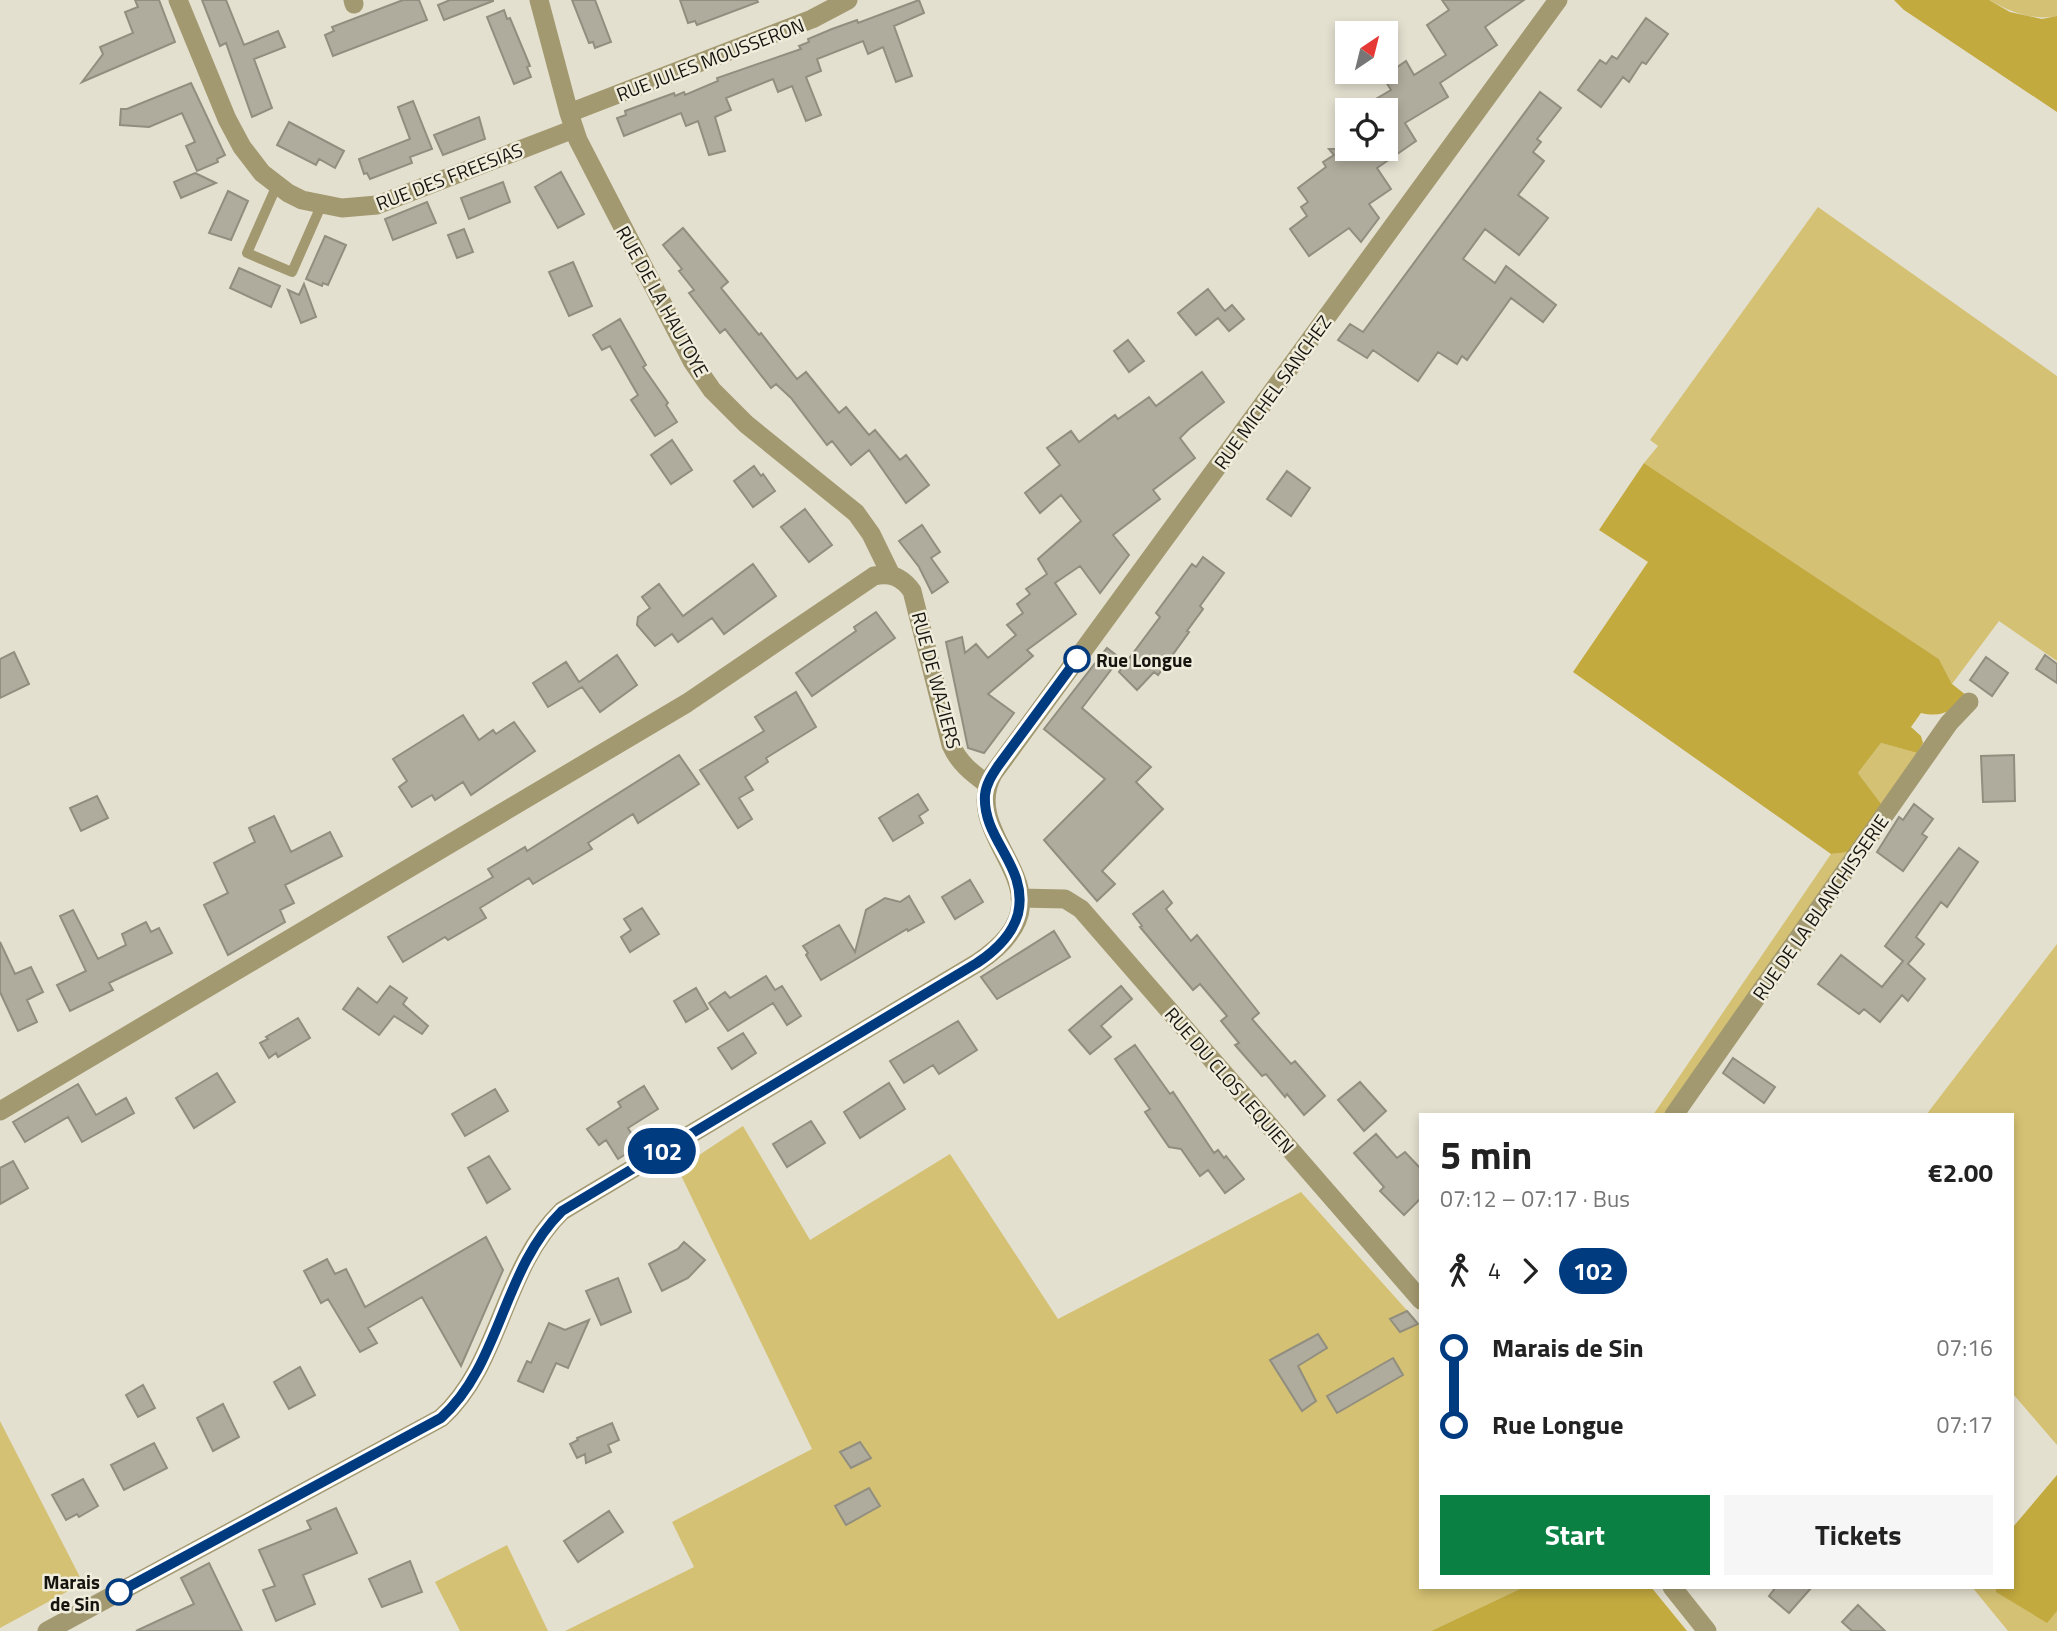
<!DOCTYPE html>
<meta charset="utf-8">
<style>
:root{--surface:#fff;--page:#f6f6f6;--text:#222;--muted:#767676;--accent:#0b8043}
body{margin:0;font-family:"Titillium Web",sans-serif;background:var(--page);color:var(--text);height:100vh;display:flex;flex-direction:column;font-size:26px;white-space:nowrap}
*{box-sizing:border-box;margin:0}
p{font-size:23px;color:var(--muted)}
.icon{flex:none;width:38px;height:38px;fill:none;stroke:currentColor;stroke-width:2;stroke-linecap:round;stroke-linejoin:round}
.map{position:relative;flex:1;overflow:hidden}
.side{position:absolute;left:1419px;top:1113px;width:595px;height:476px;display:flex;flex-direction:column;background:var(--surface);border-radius:0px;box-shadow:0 4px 10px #0003}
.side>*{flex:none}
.badge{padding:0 14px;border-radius:23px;font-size:24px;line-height:46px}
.needle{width:46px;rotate:35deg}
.buttons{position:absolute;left:1335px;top:21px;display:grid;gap:14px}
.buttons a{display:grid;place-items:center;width:63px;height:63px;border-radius:0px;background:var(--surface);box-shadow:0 4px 10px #0003;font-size:35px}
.map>.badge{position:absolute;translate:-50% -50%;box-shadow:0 0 0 4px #fff}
.legs{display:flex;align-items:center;gap:10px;height:77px;padding:0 21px;font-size:23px}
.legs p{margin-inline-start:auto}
.summary{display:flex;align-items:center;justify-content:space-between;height:119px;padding:0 21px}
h1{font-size:38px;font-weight:700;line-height:52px}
.primary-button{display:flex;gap:14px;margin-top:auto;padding:14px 21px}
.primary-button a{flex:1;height:80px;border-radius:0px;background:var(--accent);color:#fff;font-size:28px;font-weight:700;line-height:80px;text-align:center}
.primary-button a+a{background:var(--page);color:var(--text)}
ul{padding:0 21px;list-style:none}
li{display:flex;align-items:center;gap:24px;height:77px;font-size:26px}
li i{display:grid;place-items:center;width:10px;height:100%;margin:0 9px;background:currentColor}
li i::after{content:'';width:18px;height:18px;margin:-9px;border:5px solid;border-radius:50%;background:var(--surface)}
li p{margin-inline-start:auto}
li:first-child i{background:linear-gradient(#0000 50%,currentColor 0)}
li:last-child i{background:linear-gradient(currentColor 50%,#0000 0)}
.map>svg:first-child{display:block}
.green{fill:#d4c173}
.forest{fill:#c3aa3f}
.building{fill:#b0ac9d;stroke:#918e7f;stroke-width:2}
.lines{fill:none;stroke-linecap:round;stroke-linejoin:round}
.service{stroke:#a39970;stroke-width:10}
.minor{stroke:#a39970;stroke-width:19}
.line-1-casing{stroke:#fff;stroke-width:16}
.line-1{stroke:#003b80;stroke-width:10}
.stop-1-dot{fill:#fff;stroke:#003b80;stroke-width:3.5}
.labels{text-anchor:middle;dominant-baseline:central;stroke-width:5;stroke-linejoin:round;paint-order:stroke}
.street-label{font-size:19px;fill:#16140f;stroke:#f1eddd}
.stop-label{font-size:19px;font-weight:bold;fill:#16140f;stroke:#f1eddd;text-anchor:start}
</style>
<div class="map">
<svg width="2057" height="1631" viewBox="0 0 2057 1631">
<rect width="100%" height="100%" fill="#e4e0d0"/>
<path class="green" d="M1989,0H2057V16C2032,21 2011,12 1989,0Z
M1818,207L2057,376V661L1999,621L1952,684L1939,659L1644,463L1658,446L1650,440Z
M1881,743L1917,753L1882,805L1858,773Z
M1850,852L1667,1115H1653L1831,854Z
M2057,944V1445L2013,1394L2012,1115H1926Z
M743,1126L810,1240L950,1154L1058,1319L1301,1192L1421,1326V1587H1524L1431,1631H565L694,1567L672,1522L812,1449L678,1169Z
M0,1421L83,1583L0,1628Z
M507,1545L548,1631H460L435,1582Z
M1972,1587H1996L1997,1592L2046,1622L2057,1611V1631H2008Z"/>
<path class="forest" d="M1894,0H1989L2010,12L2042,19L2057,16V112L1904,10Z
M1644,463L1939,659L1952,684L1966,695C1952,711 1943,718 1921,713L1911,727L1921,736L1923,743L1917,753L1881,743L1858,773L1882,805L1850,852L1831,854L1573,672L1648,562L1599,530Z
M2057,1475V1611L2047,1623L1996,1592V1587H2012L2013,1527Z
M1524,1587H1651L1687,1631H1431Z"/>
<path class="building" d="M135,0H159L175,42L82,82L103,54L100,47L133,33L125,12L138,7Z
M202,0H226L244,45L278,31L285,47L254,59L272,108L252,117L226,43L220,46Z
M403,0H419L427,20L333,56L325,35L334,31L332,27Z
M450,0H493V1L444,20L438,5Z
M572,0H595L611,42L595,48L593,42L589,43Z
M680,0H757L758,2L697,25L695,21L688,23Z
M919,0L924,13L894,26L912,76L896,82L883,47L868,54L863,41L817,59L821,71L806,77L821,115L806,121L792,86L778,92L773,79L726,98L731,110L715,117L725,151L709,155L698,121L686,126L681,113L624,136L617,118L626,115L625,111L674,93L675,96L684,92L685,95L718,81L717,78L801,49L799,46L809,42L808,39L832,29L857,20L858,23Z
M1442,0H1524L1485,27L1497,45L1440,83L1448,97L1405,123L1416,141L1377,168L1391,189L1369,204L1379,218L1361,242L1349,228L1309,256L1290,229L1307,216L1301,207L1308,202L1298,188L1326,167L1323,162L1334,155L1329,149H1386V110H1357L1391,90L1383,77L1406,61L1414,75L1446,55L1427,25L1449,10Z
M504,10L507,19L510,18L530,66L527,67L531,77L514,84L487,17Z
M1646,18L1668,34L1646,64L1642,62L1629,82L1623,77L1601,107L1578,90L1600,60L1606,64L1612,56L1617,59Z
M191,83L225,155L217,159L218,162L197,171L186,146L195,142L182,113L149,127L120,125L121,109H127Z
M1540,92L1561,108L1537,139L1541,142L1533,152L1544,161L1518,195L1548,218L1519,255L1485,229L1463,259L1495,283L1506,266L1556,305L1543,322L1511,298L1467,360L1462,356L1457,364L1438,352L1418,381L1373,350L1367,358L1338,340L1350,324L1363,332Z
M413,101L432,149L410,157L412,163L370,179L367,173L364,174L359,159L410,139L398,107Z
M479,117L485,139L443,155L434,135Z
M289,122L344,151L335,168L319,159L316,165L277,145Z
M561,172L584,214L558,228L535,187Z
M195,173L216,183L181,198L174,182Z
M503,182L510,202L469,219L461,198Z
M228,191L248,201L231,240L209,233Z
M427,202L436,223L393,240L385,219Z
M683,228L728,282L721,288L759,335L761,333L797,379L806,372L839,413L846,407L869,435L875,430L900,460L906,455L929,485L906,503L869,450L851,465L832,441L827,445L791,398L776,384L771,388L725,329L720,333L689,293L694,290L679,271L682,269L663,245Z
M464,229L473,252L457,258L448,235Z
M325,236L346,245L328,285L323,283L322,286L306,279Z
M573,262L592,306L569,316L549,272Z
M239,268L280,286L271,307L230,288Z
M304,284L316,317L301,323L288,290L299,295Z
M1208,289L1225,311L1232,305L1244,319L1229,331L1218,318L1196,335L1178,313Z
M620,319L646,365L643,367L668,403L666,405L677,422L655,436L631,400L638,395L610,346L602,350L593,335Z
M1128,340L1144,361L1129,372L1114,351Z
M1202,372L1224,402L1189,429L1180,438L1195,458L1153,490L1160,499L1113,535L1129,555L1100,593L1080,566L1055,583L1076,614L1027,650L1033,656L988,694L1014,713L984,753L968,748L946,642L962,637L965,653L976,644L988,658L1016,635L1007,625L1023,613L1017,604L1030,594L1026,589L1047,574L1038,559L1081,521L1061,495L1040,513L1025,493L1060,465L1047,448L1071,431L1079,442L1115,415L1118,419L1149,397L1156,406Z
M672,440L692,470L671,484L651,455Z
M754,466L761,476L763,474L775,491L753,507L734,481Z
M1287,471L1310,488L1291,516L1267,499Z
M805,509L832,545L809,562L781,527Z
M922,525L940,552L931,558L948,582L932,593L919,567L899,541Z
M1203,557L1224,573L1200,606L1203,609L1187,631L1189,632L1158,675L1154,672L1137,690L1119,672L1160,617L1156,613L1192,564L1196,567Z
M753,564L776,596L724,634L712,618L678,642L672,634L655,646L637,625L638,617L650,608L642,597L659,584L683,616Z
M876,612L895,638L812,696L796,673L856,631L854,627Z
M1107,648L1120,658L1082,708L1151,767L1136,782L1163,809L1102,871L1115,884L1097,901L1044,840L1105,779L1044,729Z
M14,652L29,684L0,698V659Z
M617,655L637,685L600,712L582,687L548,707L533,683L566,662L579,682Z
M2045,655L2057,664V683L2036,669Z
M1986,657L2008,673L1992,696L1970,680Z
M796,692L816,727L766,758L768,762L745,777L753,790L739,798L752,819L738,828L700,770L764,731L755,717Z
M463,715L479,740L493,730L496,734L514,722L535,751L471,795L463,782L435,800L432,795L412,807L399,787L407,781L393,759Z
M679,755L699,784L638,823L633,814L588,843L592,849L533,884L529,878L480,908L486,918L448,940L445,937L403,962L388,937L493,877L488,869L525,847L527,851Z
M2014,755L2015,801L1983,802L1981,756Z
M918,794L928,810L919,816L923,823L893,841L879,818Z
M97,796L108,818L81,831L70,808Z
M1914,804L1933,819L1922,834L1927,837L1903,871L1877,852L1899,817L1903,820Z
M274,816L291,852L330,832L342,856L285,885L294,903L280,910L285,922L228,955L204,905L228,893L214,863L255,842L249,828Z
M1959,848L1978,862L1947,907L1941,902L1916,937L1924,944L1908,964L1925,979L1908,1001L1902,995L1880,1022L1864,1009L1859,1014L1818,984L1841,955L1882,987L1903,961L1885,946Z
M970,880L983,902L955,919L942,897Z
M1163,891L1172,903L1166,909L1191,941L1197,935L1259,1013L1252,1019L1291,1064L1295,1061L1325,1096L1304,1115L1287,1094L1285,1097L1266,1074L1262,1076L1235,1045L1239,1043L1221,1021L1227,1016L1200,984L1193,990L1140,927L1142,926L1133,914Z
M909,896L924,922L908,931L907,929L821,980L806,955L808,953L803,946L839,925L855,952L866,910L885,898L900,902Z
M642,908L659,934L630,952L621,937L631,930L624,919Z
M73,910L98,959L126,945L122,934L146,922L151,932L159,928L172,953L109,983L113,990L70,1011L57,985L86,971L60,916Z
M1054,931L1070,957L997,999L981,977Z
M0,942L15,974L31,967L43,992L27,1000L37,1022L18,1031L0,992Z
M766,976L775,990L782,986L801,1016L787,1025L773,1003L728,1031L709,1003L725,992L730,998Z
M390,986L407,998L403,1004L428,1026L422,1034L394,1016L379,1035L343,1009L358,988L377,1003Z
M1121,986L1132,999L1101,1026L1111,1037L1090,1054L1069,1030Z
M696,988L708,1009L686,1022L674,1001Z
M298,1018L310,1038L278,1057L276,1053L269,1058L260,1043L268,1039L266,1037Z
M958,1021L977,1050L939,1074L933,1065L904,1083L890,1061Z
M743,1033L756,1053L732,1069L718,1048Z
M1135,1045L1170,1094L1173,1092L1214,1153L1218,1150L1224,1158L1226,1156L1244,1179L1225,1193L1208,1170L1200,1176L1181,1149L1169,1147L1145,1112L1150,1109L1115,1059Z
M1733,1058L1775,1087L1764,1103L1723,1073Z
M217,1073L235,1102L194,1128L176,1098Z
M1360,1082L1386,1111L1364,1131L1338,1100Z
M889,1083L905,1109L860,1138L844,1112Z
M78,1084L96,1115L126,1098L134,1113L82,1142L68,1117L25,1142L13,1122Z
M644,1086L658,1109L628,1128L639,1146L618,1159L606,1140L599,1145L587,1129L621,1107L618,1102Z
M495,1089L508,1111L465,1136L452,1114Z
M811,1121L825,1143L787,1167L773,1144Z
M1376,1134L1397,1158L1405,1152L1421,1169V1198L1404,1215L1380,1191L1384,1187L1354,1153Z
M489,1156L510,1189L487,1203L468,1168Z
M13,1161L28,1188L0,1204V1168Z
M486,1237L503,1270L461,1366L422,1297L368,1328L377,1343L360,1352L328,1299L321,1303L304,1271L327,1259L335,1274L346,1269L365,1307Z
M684,1242L705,1260L688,1278L662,1291L649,1264L678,1249Z
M618,1278L631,1312L601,1325L586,1291Z
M1407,1311L1418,1324L1400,1332L1390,1319Z
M589,1320L568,1368L556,1363L543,1392L518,1381L527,1361L531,1363L549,1323L565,1330Z
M1318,1334L1327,1348L1298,1366L1316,1401L1302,1411L1270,1360Z
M1393,1358L1403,1375L1337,1413L1327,1396Z
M300,1367L315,1395L289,1409L274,1382Z
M143,1385L155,1408L138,1417L126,1395Z
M223,1404L239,1437L213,1451L197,1418Z
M612,1423L619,1440L608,1445L611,1452L586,1463L585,1454L577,1458L570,1444L578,1440L577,1438Z
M860,1442L871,1458L851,1468L840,1452Z
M154,1443L167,1468L124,1490L111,1465Z
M83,1479L98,1506L79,1517L77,1514L66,1520L52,1495Z
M869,1488L880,1506L846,1525L835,1506Z
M336,1508L357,1553L303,1575L315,1604L276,1621L263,1590L275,1586L259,1550L311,1529L307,1521Z
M609,1511L623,1532L578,1562L564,1541Z
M410,1561L422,1592L382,1607L369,1579Z
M209,1563L242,1631H136L194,1604L181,1578Z
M1776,1587H1812L1789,1613L1769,1596Z
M1858,1605L1885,1631H1852L1842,1622Z"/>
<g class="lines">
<path class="service" d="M277,185L247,253L292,272L321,206"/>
<path class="minor" d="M178,0L227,119L242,147L262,173L288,193L302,200L342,208L377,205L574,129
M353,0L354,4
M539,0L569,113L578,140L692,361L712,390L746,424L856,513L871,534L891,575
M569,113L812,19L848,0
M1020,898L1065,899L1081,909L1421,1300
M0,1111L687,703L874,576C890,572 902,577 912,591L951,745C959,763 972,773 987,784
M1674,1115L1949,723L1969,702
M1672,1587L1707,1631
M47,1631L441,1418C501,1364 502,1269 562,1211L977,963C1084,892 956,842 993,774L1558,0"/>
</g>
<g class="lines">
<g class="line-1-casing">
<path id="line-1" d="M119,1592L441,1418C501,1364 502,1270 562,1211L977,963C995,951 1012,936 1018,914C1029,866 982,840 985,795C986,784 992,775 998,766L1077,659"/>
</g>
<use href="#line-1" class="line-1"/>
</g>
<g class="stop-1-dot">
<circle cx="1077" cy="659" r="12"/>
<circle cx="119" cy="1592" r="12"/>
</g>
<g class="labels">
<g class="street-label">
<text transform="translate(710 59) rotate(-21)">RUE JULES MOUSSERON</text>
<text transform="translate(449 176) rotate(-21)">RUE DES FREESIAS</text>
<text transform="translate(663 301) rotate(61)">RUE DE LA HAUTOYE</text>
<text transform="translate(1272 392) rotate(-54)">RUE MICHEL SANCHEZ</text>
<text transform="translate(937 680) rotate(75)">RUE DE WAZIERS</text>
<text transform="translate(1820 907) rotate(-55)">RUE DE LA BLANCHISSERIE</text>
<text transform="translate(1230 1080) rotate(49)">RUE DU CLOS LEQUIEN</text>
</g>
<g class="stop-label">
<text x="1096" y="659">Rue Longue</text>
<text x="100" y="1581" text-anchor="end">Marais<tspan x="100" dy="22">de Sin</tspan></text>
</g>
</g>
</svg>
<div class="buttons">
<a><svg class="needle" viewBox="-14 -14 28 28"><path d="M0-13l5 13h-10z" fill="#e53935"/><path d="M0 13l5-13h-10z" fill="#767676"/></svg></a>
<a><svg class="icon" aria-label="locate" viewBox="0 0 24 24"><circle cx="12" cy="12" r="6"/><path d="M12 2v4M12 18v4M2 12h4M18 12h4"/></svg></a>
</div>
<b class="badge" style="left:662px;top:1151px;background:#003b80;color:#fff">102</b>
<section class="side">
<div class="summary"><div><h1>5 min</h1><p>07:12 – 07:17 · Bus</p></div><b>€2.00</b></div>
<div class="legs"><svg class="icon" aria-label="walk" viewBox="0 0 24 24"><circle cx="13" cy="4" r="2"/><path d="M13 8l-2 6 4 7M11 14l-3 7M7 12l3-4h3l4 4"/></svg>4<svg class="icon" aria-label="forward" viewBox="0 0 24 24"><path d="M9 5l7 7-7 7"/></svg><b class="badge" style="background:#003b80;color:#fff">102</b></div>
<ul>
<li><i style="color:#003b80"></i><b>Marais de Sin</b><p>07:16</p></li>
<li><i style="color:#003b80"></i><b>Rue Longue</b><p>07:17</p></li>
</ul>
<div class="primary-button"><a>Start</a><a>Tickets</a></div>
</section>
</div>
